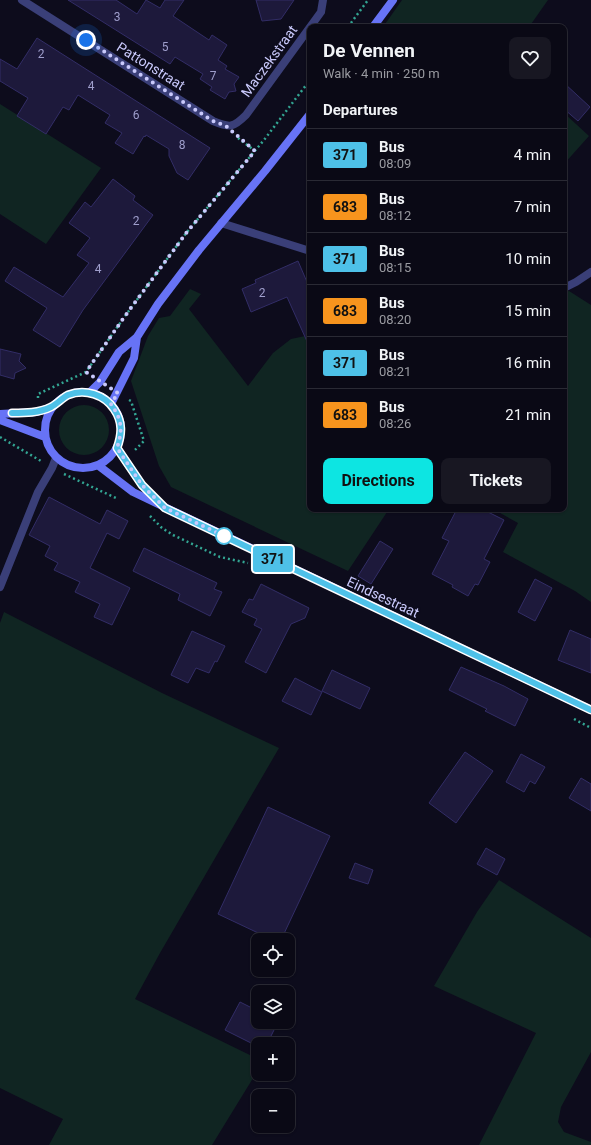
<!DOCTYPE html>
<meta charset="utf-8">
<style>
:root{--surface:#0a0915;--page:#181722;--text:#f1f3f6;--muted:#999aa0;--line:#2a2a34;--accent:#0de5e2}
body{margin:0;font-family:Roboto,sans-serif;background:var(--page);color:var(--text);height:100vh;display:flex;flex-direction:column;font-size:15px;white-space:nowrap}
*{box-sizing:border-box;margin:0}
p{font-size:13px;color:var(--muted)}
.icon{flex:none;width:22px;height:22px;fill:none;stroke:currentColor;stroke-width:2;stroke-linecap:round;stroke-linejoin:round}
.map{position:relative;flex:1;overflow:hidden}
.side{position:absolute;left:307px;top:24px;width:260px;height:488px;display:flex;flex-direction:column;background:var(--surface);border-radius:8px;box-shadow:0 1px 3px #0004,0 0 0 1px var(--line)}
.side>*{flex:none}
.badge{padding:0 8px;border-radius:3px;font-size:14px;line-height:26px}
.buttons{position:absolute;left:251px;top:933px;display:grid;gap:8px}
.buttons a{display:grid;place-items:center;width:44px;height:44px;border-radius:8px;background:var(--surface);box-shadow:0 1px 3px #0004,0 0 0 1px var(--line);font-size:20px}
.you{position:absolute;width:20px;height:20px;margin:-10px;border:3px solid #fff;border-radius:50%;background:#1a73e8;box-shadow:0 0 0 6px #1a73e833}
.map>.badge{position:absolute;translate:-50% -50%;box-shadow:0 0 0 2px #fff}
h2{padding:0 16px;font-size:15px;line-height:36px}
.round{display:grid;place-items:center;flex:none;width:42px;height:42px;border-radius:8px;background:var(--page)}
.overview{display:flex;align-items:center;justify-content:space-between;height:68px;padding:0 16px}
h1{font-size:19px;font-weight:700;line-height:30px}
.button{display:flex;gap:8px;margin-top:auto;padding:8px 16px}
.button a{flex:1;height:46px;border-radius:8px;background:var(--accent);color:#111;font-size:16px;font-weight:700;line-height:46px;text-align:center}
.button a+a{background:var(--page);color:var(--text)}
ul{padding:0;list-style:none}
li{display:flex;align-items:center;gap:12px;height:52px;padding:0 16px;border-top:1px solid var(--line)}
li div{flex:1}
li b{display:block;font-size:15px}
li em{font-style:normal}
li .badge{min-width:44px;font-weight:700;text-align:center}
.map>svg:first-child{display:block}
.green{fill:#102522}
.building{fill:#1d193b;stroke:#322d66}
.lines{fill:none;stroke-linecap:round;stroke-linejoin:round}
.path{stroke:#33a693;stroke-width:2.5;stroke-dasharray:2 3;stroke-linecap:butt}
.street{stroke:#3a3f78;stroke-width:8}
.secondary{stroke:#6773f6;stroke-width:8}
.line-casing{stroke:#fff;stroke-width:9}
.line{stroke:#4ec1e8;stroke-width:6}
.walk{stroke:#cacafc;stroke-width:4;stroke-dasharray:0 7.2}
.stop-dot{fill:#fff;stroke:#4ec1e8;stroke-width:2}
.labels{text-anchor:middle;dominant-baseline:central;stroke-width:4;stroke-linejoin:round;paint-order:stroke}
.number-label{font-size:12px;fill:#9f9ecc}
.street-label{font-size:14px;fill:#cacafc;stroke:#0d0c1c}
</style>
<div class="map">
<svg width="591" height="1145" viewBox="0 0 591 1145">
<rect width="100%" height="100%" fill="#0d0c1c"/>
<path class="green" d="M402,0H548L529,27H383Z
M0,104L101,168L46,244L0,214Z
M564,113L589,136L564,164Z
M190,289L201,294L189,309L248,386L273,353L291,339L310,335V509H389L348,571L171,487L159,466L131,381L148,336L159,318L170,316Z
M569,291L591,305V602L575,591L503,552L518,523L493,509H564V292Z
M59 430a25 25 0 1 1 50 0a25 25 0 1 1-50 0Z
M4,612L162,693L279,748L160,953L135,999L258,1059V1070L212,1145H49L63,1119L0,1088V623Z
M499,880L591,938V1052L561,1107L558,1122L564,1132L591,1142V1145H479L536,1033L434,986L477,912Z"/>
<path class="building" d="M68,0H116L137,14L146,0L160,8L165,0H184L173,16L209,40L212,35L227,45L218,60L227,66L225,69L239,77L234,84L236,91L229,92L225,99L210,90L212,87L200,79L203,74L175,57L170,64Z
M256,0H294L281,19L262,21Z
M37,38L210,148L188,180L177,173L169,156V149L146,135L145,137L144,136L133,154L115,143L122,133L105,123L110,115L78,95L69,110L63,107L46,134L17,116L28,98L0,81V59L17,69Z
M564,83L590,107L578,121L564,109Z
M113,179L135,196L133,200L153,215L83,310L60,347L33,330L47,308L5,281L14,267L63,297L89,263L77,255L90,238L69,223L85,202L91,207Z
M298,261L310,289V348L287,297L251,312L242,289L256,283L255,280Z
M0,349L21,354L19,361L26,368L15,373L14,379L0,375Z
M49,497L100,524L107,510L128,521L119,539L107,533L90,568L130,588L112,625L94,617L100,604L75,592L80,582L54,570L58,563L45,556L50,546L29,535Z
M457,509H482L504,520L484,559L490,562L478,585L475,584L468,596L452,587L453,585L432,574L449,541L442,538Z
M380,541L393,549L371,584L358,576Z
M144,548L217,583L214,589L222,592L210,616L178,600L180,594L133,571Z
M535,579L552,588L535,621L518,612Z
M261,584L309,608L305,618L291,624L266,673L245,662L262,629L254,625L257,619L242,612L249,599L253,600Z
M570,630L591,639V673L558,660Z
M192,631L225,646L217,662L215,661L209,673L196,668L188,683L171,675Z
M461,667L504,686L528,699L515,726L485,711L487,709L449,690Z
M332,670L370,688L360,709L322,691Z
M295,678L322,692L311,715L282,701Z
M465,752L493,771L456,823L429,803Z
M521,754L545,767L535,784L530,781L524,792L506,782Z
M581,778L591,784V811L569,798Z
M268,807L330,836L281,940H273L218,914Z
M486,848L505,859L497,875L477,864Z
M355,863L373,870L368,884L349,878Z
M240,1002L258,1011V1022H278L267,1044H253L225,1030Z"/>
<g class="lines">
<path class="path" d="M348,27L368,0
M238,138L255,151
M38,398V394L86,372L125,316L187,232L264,140L310,80
M129,400L131,401L144,441L134,451
M0,437L41,461
M64,474L116,498
M150,516L162,528L173,535L220,557L248,563
M574,719L591,728"/>
<path class="street" d="M22,0L213,121C230,128 233,128 246,115L321,12L323,0
M221,223L310,251
M564,288L576,282L591,272
M0,587L38,492L52,468L56,458"/>
<path class="secondary" d="M373,27L393,0
M45 430a38 38 0 1 1 76 0a38 38 0 1 1-76 0Z
M90,392L100,382L119,352L137,337L158,304L199,250L265,171L310,114
M111,404L134,358L137,337
M0,414L37,412L52,407
M0,420L45,437
M117,448L142,485L160,503
M99,466L133,492L591,710"/>
</g>
<g class="lines">
<g class="line-casing">
<path id="line" d="M12,413C25,413 39,413 51,407C57,404 62,398 68,395C85,388 105,395 114,409C123,422 122,434 117,448L142,485L165,508L591,710"/>
</g>
<use href="#line" class="line"/>
<path class="walk" d="M86,40L213,121L226,126L255,151L187,232L125,316L86,372L118,393L111,404C122,420 123,429 117,448L142,485L165,508L224,536"/>
</g>
<circle class="stop-dot" cx="224" cy="536" r="8"/>
<g class="labels">
<g class="number-label">
<text x="117" y="17">3</text>
<text x="165" y="47">5</text>
<text x="41" y="54">2</text>
<text x="213" y="76">7</text>
<text x="91" y="86">4</text>
<text x="136" y="115">6</text>
<text x="182" y="145">8</text>
<text x="136" y="221">2</text>
<text x="98" y="269">4</text>
<text x="262" y="293">2</text>
</g>
<g class="street-label">
<text transform="translate(269 61) rotate(-54)">Maczekstraat</text>
<text transform="translate(151 66) rotate(32)">Pattonstraat</text>
<text transform="translate(383 597) rotate(25)">Eindsestraat</text>
</g>
</g>
</svg>
<div class="buttons">
<a><svg class="icon" aria-label="locate" viewBox="0 0 24 24"><circle cx="12" cy="12" r="6"/><path d="M12 2v4M12 18v4M2 12h4M18 12h4"/></svg></a>
<a><svg class="icon" aria-label="layers" viewBox="0 0 24 24"><path d="M12 4l9 5-9 5-9-5zM3 14l9 5 9-5"/></svg></a>
<a>+</a>
<a>−</a>
</div>
<div class="you" style="left:86px;top:40px"></div>
<b class="badge" style="left:273px;top:559px;background:#4ec1e8;color:#111">371</b>
<section class="side">
<div class="overview"><div><h1>De Vennen</h1><p>Walk · 4 min · 250 m</p></div><a class="round"><svg class="icon" aria-label="heart" viewBox="0 0 24 24"><path d="M12 20l-8-8c-3-5 5-10 8-4 3-6 11-1 8 4z"/></svg></a></div>
<h2>Departures</h2>
<ul>
<li><span class="badge" style="background:#4ec1e8;color:#111">371</span><div><b>Bus</b><p>08:09</p></div><em>4 min</em></li>
<li><span class="badge" style="background:#f7941d;color:#111">683</span><div><b>Bus</b><p>08:12</p></div><em>7 min</em></li>
<li><span class="badge" style="background:#4ec1e8;color:#111">371</span><div><b>Bus</b><p>08:15</p></div><em>10 min</em></li>
<li><span class="badge" style="background:#f7941d;color:#111">683</span><div><b>Bus</b><p>08:20</p></div><em>15 min</em></li>
<li><span class="badge" style="background:#4ec1e8;color:#111">371</span><div><b>Bus</b><p>08:21</p></div><em>16 min</em></li>
<li><span class="badge" style="background:#f7941d;color:#111">683</span><div><b>Bus</b><p>08:26</p></div><em>21 min</em></li>
</ul>
<div class="button"><a>Directions</a><a>Tickets</a></div>
</section>
</div>
